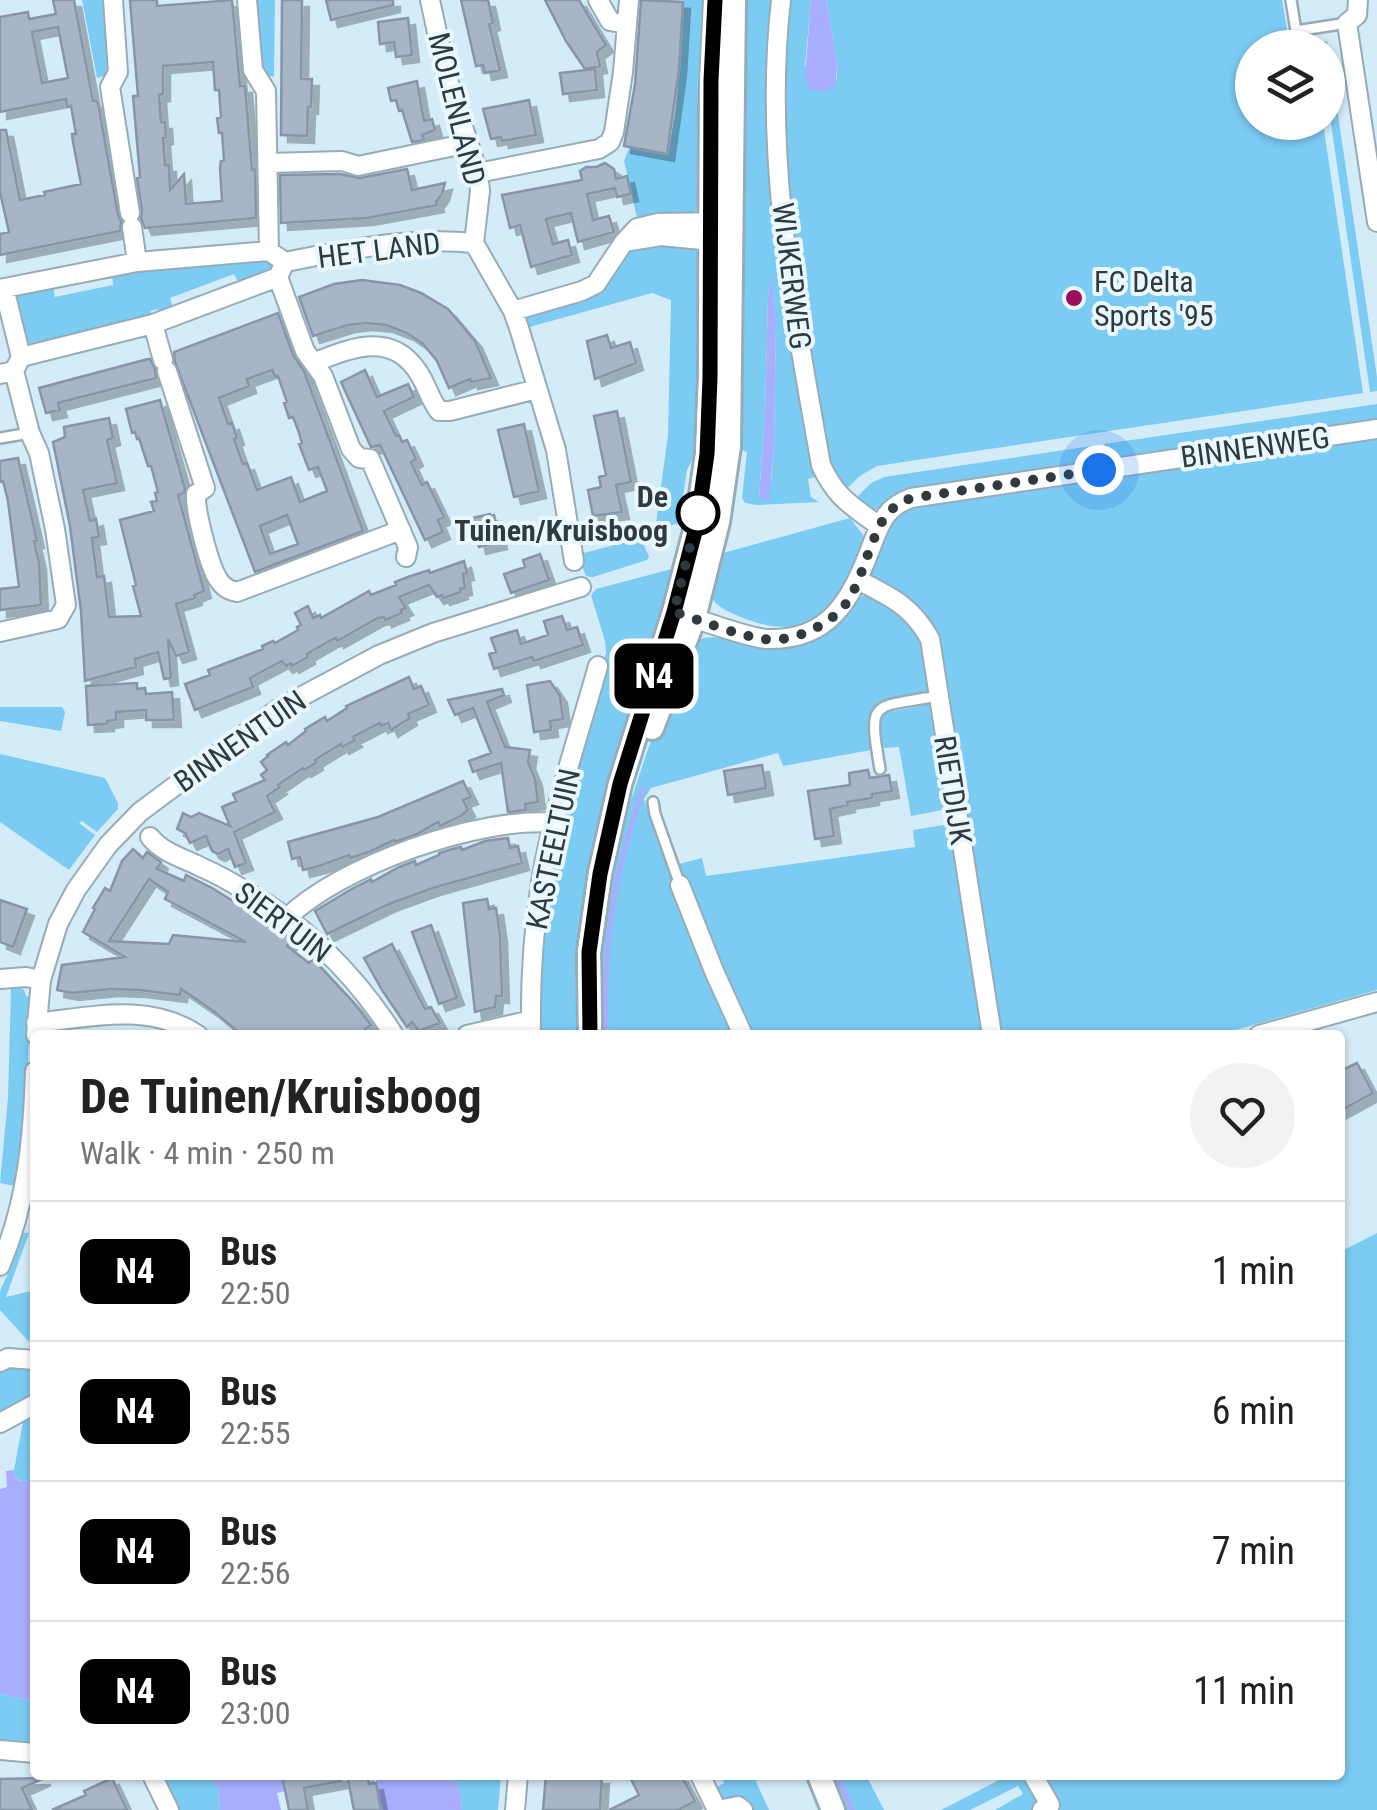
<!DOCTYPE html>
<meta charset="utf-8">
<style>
:root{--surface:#fff;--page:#f2f2f2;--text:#222;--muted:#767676;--line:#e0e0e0}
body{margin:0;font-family:"Roboto Condensed",sans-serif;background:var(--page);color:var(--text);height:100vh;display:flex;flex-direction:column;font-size:38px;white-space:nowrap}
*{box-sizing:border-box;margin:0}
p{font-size:32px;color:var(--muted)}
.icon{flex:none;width:55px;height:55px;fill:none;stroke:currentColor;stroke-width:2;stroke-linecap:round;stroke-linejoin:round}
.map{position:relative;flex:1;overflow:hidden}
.side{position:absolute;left:30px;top:1030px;width:1315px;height:750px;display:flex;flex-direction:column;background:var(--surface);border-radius:10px;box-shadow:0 2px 8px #0004}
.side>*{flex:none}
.badge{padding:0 20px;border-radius:15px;font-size:35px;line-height:65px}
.fabs{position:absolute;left:1235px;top:30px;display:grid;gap:20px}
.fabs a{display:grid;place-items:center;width:110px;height:110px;border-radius:50%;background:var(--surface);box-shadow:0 2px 8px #0004;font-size:50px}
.you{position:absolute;width:50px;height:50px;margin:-25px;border:8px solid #fff;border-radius:50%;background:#1a73e8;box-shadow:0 0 0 15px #1a73e833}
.map>.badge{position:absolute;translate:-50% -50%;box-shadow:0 0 0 5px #fff}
.round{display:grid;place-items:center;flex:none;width:105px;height:105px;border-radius:52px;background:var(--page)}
.overview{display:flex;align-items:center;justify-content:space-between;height:170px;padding:0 50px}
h1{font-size:48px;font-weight:700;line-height:75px}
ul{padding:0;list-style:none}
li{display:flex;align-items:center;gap:30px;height:140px;padding:0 50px;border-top:2px solid var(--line)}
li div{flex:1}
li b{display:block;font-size:38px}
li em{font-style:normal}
li .badge{min-width:110px;font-weight:700;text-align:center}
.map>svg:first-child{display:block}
.green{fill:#7ccbf3;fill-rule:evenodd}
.water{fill:#a8aefd}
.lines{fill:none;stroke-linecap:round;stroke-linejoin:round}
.stream{stroke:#a8aefd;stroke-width:5}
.building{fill:#a8b5c7;stroke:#8895a6;stroke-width:2.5;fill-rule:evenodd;filter:url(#shadow)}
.lane-casing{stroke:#96acb7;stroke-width:14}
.street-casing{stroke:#96acb7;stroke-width:22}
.secondary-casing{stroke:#96acb7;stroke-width:28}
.lane{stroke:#fff;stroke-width:9}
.street{stroke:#fff;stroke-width:18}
.secondary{stroke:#fff;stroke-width:22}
.line-casing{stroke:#fff;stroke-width:22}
.line{stroke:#000;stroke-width:15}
.walk{stroke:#30393e;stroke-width:10;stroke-dasharray:0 18}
.poi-dot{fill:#9b0f5e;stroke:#e9f7ff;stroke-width:4}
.stop-dot{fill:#fff;stroke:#000;stroke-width:5}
.labels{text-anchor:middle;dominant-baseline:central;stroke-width:8;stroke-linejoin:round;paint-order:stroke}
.street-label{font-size:30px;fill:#30393e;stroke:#e9f7ff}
.poi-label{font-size:30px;fill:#30393e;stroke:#e9f7ff;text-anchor:start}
.stop-label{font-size:30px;font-weight:bold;fill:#30393e;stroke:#e9f7ff;text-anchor:end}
</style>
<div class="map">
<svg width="1377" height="1810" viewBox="0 0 1377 1810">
<defs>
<filter id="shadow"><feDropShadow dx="7" dy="7" stdDeviation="0" flood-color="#0004"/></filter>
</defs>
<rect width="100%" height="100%" fill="#d4ecf8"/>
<path class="green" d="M82,0H108L112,74L97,78Z
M252,0H275L274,77L262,74Z
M684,0H710L701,207L689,215L638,222L624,161L629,148L668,154L676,110Z
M738,0H777L773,55L819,476L808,479L811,497L819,502L757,505L745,503L742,498L747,452L741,450L734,374ZM771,283L776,322L774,443L771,481L759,497L765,413L768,297Z
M786,0H811L805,66L837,81V63L826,0H1282L1289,41L1309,38L1311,47L1252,48V122L1323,123L1363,393L877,466L860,476L842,493L831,479L791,242L782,83Z
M1327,41L1377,377V391L1370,392L1328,103V48L1319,47L1318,42Z
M641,244L690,245L700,255L706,367L695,460H692L687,470L679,523L655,530L668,435L671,300L652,293L526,328L525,320L528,315L605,286L628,251Z
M264,256L273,263V270L239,283L234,274L170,298L173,308L160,315L158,309L150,311L153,318L28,350L10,294L53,286L55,297L113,285L112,275L114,272Z
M1377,404V421L1107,460L1104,444Z
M1377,435V990L1218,1035H998L937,645L875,583L870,571L888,526L906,508L932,501Z
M1098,445L1101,461L895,494L882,507L871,511L853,501L871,483L884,477Z
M850,518L866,539C856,563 848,589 830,609C804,636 764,628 734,614C727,611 719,607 714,601C705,588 712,570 716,555Z
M641,538L649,557L647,560L593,577L586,576L578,557L580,554Z
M683,566L604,825L581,1035H535L538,937L553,835L606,653L605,641L591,595L596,589Z
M869,594L887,601L925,640L930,692C883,698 859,696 871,750L783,766L778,753L651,788L644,799L681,907L738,1035H599L600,927L616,845L648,749L688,648C707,627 732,642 755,647C796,654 836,633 856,598Z
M931,704L937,709L952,804L947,809L911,816L899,747L884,748L878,720L883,713Z
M0,707H62L65,712L61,731L0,721Z
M0,754L105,778L118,803V809L97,832L82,821L79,823L95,835L69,870L0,822Z
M950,824L987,1035H750L705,933L679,864L702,858L706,876L915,847L913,830Z
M21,988L24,990L26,996L30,997L27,1096L19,1187L0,1183L8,1098L11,989Z
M19,1232L29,1233L6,1297L35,1290V1315L29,1342L0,1310V1291L12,1265L8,1262Z
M1377,1233V1810H1057L1038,1775H1340V1252Z
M35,1365V1399L0,1419V1367Z
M35,1409V1479L21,1481L15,1477L14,1470L24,1416Z
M0,1694L35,1701V1746L0,1744Z
M162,1775H206L218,1787L220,1810H179Z
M454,1775H501L498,1810H462L461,1797Z
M720,1775H753L769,1810H749L744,1798L739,1795L726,1801L720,1798L712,1790L724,1783Z
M828,1775H866L884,1810H844Z
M1009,1775H1028C1033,1787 1041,1798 1032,1810H995L1023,1794L1018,1786L970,1810H941Z"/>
<path class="water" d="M811,0H826L837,63L836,86L825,91L810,90L805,77Z
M771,278L776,322L774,443L769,500L759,498L765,413L768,297Z
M14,1470L15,1477L20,1481L35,1479V1578L34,1586L30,1587L31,1593H35V1701L0,1694V1489L7,1487L6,1471Z
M206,1775H282L285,1791L277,1793L281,1810H220L218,1787Z
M375,1775H454L461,1797L462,1810H381Z"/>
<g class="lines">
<path class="stream" d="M606,1035C603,943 613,876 643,789
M837,1775L852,1810"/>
</g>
<path class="building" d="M53,0H74L93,101H96L98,103L118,215L121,221L120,231L0,255V234L9,232L0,192V130H6L20,200L45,195L44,192L81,184L73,142L72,134H76L71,106L67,107L66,99L0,112V17L28,12L29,19L56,14ZM58,27L68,78L42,83L32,32Z
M130,0H157V6L232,0L240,86H245L252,170L255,169L256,218L145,228L141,219L142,211L137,178L140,177L133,96H138ZM213,62L215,90H219L221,117L217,118L219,133H222L224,160L221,161L220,168L222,201L186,204L184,174L170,190L169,165H165L163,138L166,137L165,122H161L159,95L163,94V66Z
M282,0H302L301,79H312L311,107H308L307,136L281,135Z
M326,0H393V5L331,20Z
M461,0H488L493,23L489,24L500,70L485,73L483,65L476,66Z
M545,0H579L606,45L597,52L600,66L585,69L566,41Z
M641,0L683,2L679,69L667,154L624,146L635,85Z
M408,18L412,55L396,57L394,42L380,44L378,22Z
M595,69L597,90L563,94L560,73Z
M417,81L424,121L432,119L435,130L422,135L424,140L412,142L402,110L399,111L396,100L391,101L388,88Z
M529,100L536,135L502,141L501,137L491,139L483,109Z
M605,163L614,169L616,179L627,176L631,194L617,197L615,188L587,194L593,220L609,216L614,232L578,242L571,213L546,219L553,244L568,240L572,255L531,267L520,225L510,228L502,195L582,180L580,171L586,167H596Z
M407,169L412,190L445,183L442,194L436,202L437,205L367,218L281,223L280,175L340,174L360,178Z
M362,280L400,285L421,293L448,309L475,341L491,378L471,382L470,379L449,388L437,361L423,344L407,333L386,325L366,323L348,325L313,336L299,297L334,284Z
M278,313L293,355L304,371L363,531L255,572L175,362L174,352ZM272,370L275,377L278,376L287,402L284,403L289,418L293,417L298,430L302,443L299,444L309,470L318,467L327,491L300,502L291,477L257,490L247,463L243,464L234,439L237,438L232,423L228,424L219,398L249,386L247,379ZM287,515L298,544L270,554L260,526Z
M607,335L611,348L630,342L636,363L595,379L587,341Z
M148,359H150L155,369L156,378L58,403L60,410L46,413L39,388Z
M365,370L377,397L408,384L414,397L384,411L396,436L399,435L402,442L407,440L416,459L411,462L416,473L422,485L427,482L444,517L438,520L443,532L425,540L380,445L371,447L341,382Z
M160,400L185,489L184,493L178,495L204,591L194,595L195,598L176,604L189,652L176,656L168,639L171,678L164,679L158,652L135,659L136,667L85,681L81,611L70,526L53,442L65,437L64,427L109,418L113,438L107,440L117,483L83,490L90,521L96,519L99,537L92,538L97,577L104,576L109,617L141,616L133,586L136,585L120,520L154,511L151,502L157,501L155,493L158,492L151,466H148L139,438L137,439L135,432L132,433L126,409Z
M617,411L631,482L616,485L622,512L593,516L588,490L601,487L599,477L606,475L594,416Z
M524,424L539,491L514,497L498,430Z
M18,458L37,541H34L39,563L41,605L0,610V589L19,587L8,501L3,481L0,482V461Z
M490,514L491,516L494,515L500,542L479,547L473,518Z
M540,554L549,580L511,593L504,574L525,567L523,560Z
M464,561L467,573L463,574L465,588L460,589L461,592L443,598L442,595L437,597L429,585L399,597L406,608L401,610L402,613L385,620L384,617L378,618L337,641L336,638L331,640L307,654L308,657L292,666L291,663L286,666L282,661L250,678L253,687L195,710L185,684L210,675L208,670L263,649L262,646L273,641L275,643L298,630L297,627L301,625L295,613L308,606L313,618L320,615L321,618L369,591L371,595L396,585L395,582L408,577L429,570L430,573Z
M562,616L567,630L577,627L583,645L534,661L532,657L494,669L489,654L496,652L491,638L517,630L521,644L548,635L544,621Z
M409,677L414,689L421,686L429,705L408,714L410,718L391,730L388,723L381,726L380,723L353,737L355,740L342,747L341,744L315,760L316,763L304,770L303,768L278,785L280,787L267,796L275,812L234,832L246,863L235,867L228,849L218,854L212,851L206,836L190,843L185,833L177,829L183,813L191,817L199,813L230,826L222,807L236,801L233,794L265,780L261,775L267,770L261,762L268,756L267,755L286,742L288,745L306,731L305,729L325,717L327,721L347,708L346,706Z
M550,681L560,696L563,719L550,721L551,730L534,732L527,685Z
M137,683V689L145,688L146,694L172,692L174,720H146V710L116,712V720L107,721V724L88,725L86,686Z
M502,689L504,695L487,702L505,747L530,750L528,762L535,779L538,802L525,804L526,810L508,812L501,763L473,772L469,761L491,753L473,708L455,715L448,700Z
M762,765L766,788L728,795L724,771Z
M868,770L870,778L889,775L892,791L872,794V798L847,802L848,805L830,809L834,836L815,839L808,791L850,785L849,773Z
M463,781L471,797L463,800L468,810L461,816L440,826L438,822L417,834L395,842L394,840L369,852L350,858L349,855L319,866L303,870L300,857L292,859L288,842L378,817Z
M508,838L510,848L518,846L522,863L433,888L389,904L327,934L315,911L350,890L371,879L372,882L399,867L415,861L416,865L439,855V853L456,848L461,847L462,850L485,841Z
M133,849L143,858L147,852L161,862L157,869L184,881L186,875L212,888L275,927L292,940L287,946L309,963L313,959L354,1003L371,1025L365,1029L369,1035H242L212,1010L181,989L180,995L139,990L111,989L72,993L57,990L62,965L125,957L83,932L95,909L93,908L105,888L110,891L122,861ZM149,879L168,892L165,899L246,942L173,935L169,944L109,941Z
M487,899L489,909L496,908L500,935L502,996H496L495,1007L475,1012L463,903Z
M0,900L27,909L13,947L0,942Z
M431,925L457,998L439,1004L412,932Z
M392,944L425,1009L431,1007L440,1023L419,1031L412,1022L407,1027L382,990L364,958Z
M1357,1063L1373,1093L1340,1111V1071Z
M282,1775H340L341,1781L304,1788L308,1810H289Z
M347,1775H367L369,1784L376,1783L381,1810H354Z
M546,1775H593V1777H602L600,1810H543Z
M639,1775H681L695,1801L678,1810H609L639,1795L631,1779Z
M44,1778L22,1788L32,1810H0V1779Z
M112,1778L127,1810H52L86,1795L84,1791Z"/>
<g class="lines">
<g class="lane-casing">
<path id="lane" d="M1291,0L1296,31L1347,23
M0,438L30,433
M880,769C868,698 871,708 938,696
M653,802L655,814L680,885"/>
</g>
<g class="street-casing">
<path id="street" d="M113,0L118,72L110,87L130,213
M247,0L253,70L266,91L269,251
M430,0L446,74L478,173L480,191L474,243L513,311L519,328L556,450L574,561
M598,0L610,21L626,24
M781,0C763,156 794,312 821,465C836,498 851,505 879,526
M1358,0L1357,15L1347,23L1377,222
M268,163L342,161L358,166L469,143
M478,173L599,149L610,142L614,132L623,72L629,0
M132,227L137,262
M624,242L661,236L722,242
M285,262C348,250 410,236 474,243
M278,277L305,351L323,376L351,449L359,458L370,459L408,547L406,557
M4,288L21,357
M0,289L137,262L269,251L285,262L278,277L153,324L21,357L14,371L0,374
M513,311L582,291L596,284L624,242L637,228L658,223L719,222
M153,324L163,360
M315,362C349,349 389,331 416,369C426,382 429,398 439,411H450L537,389
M167,371L205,488L196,494C195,511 209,565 218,579C223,587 228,590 237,592L401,530
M858,580C891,597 912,606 930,639L992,1035
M684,615C703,621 749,638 767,639C829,641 850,601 870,550C880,524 884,508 911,498L1377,429
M0,632L58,619L66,605L55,529L39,453L30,433L14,371
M150,837C164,854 184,858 203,868C217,874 231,882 244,890C306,925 356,976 394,1035
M680,885L714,971L743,1035
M287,918C340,866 479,816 554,823
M0,979L26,977L41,980
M36,1023C91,1017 149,1002 198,1035
M36,1035L41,980L58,924L76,890L108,845L140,812L278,709L379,655L433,633L581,587
M467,1035L531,1020
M531,1035C530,984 533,933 541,882C553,809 578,738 598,666
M1259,1035L1377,1002
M0,1266C27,1203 33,1138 35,1071
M0,1362L8,1358L35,1360
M0,1423L35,1404
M0,1750L35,1753
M152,1775L169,1810
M700,1775L717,1810
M1033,1775L1050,1805L1042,1810
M515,1810L518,1775
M718,1810L738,1806L743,1810"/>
</g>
<g class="secondary-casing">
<path id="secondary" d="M652,728L694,618L718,522L729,446L734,0
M590,1035L589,952L600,873L620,784L674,612L697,523L707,454L710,378L711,111L716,0
M819,1775L833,1810"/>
</g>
<use href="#lane" class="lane"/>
<use href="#street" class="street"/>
<use href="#secondary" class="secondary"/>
</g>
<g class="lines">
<g class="line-casing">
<path id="line" d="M590,1035L589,952L600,874L620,784L674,612L697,524L707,454L710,378L711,80L715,0"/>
</g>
<use href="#line" class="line"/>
<path class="walk" d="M698,513L674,612C700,620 736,635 763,639C791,643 827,627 845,605C857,589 863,567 870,549C880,524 885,507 912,498L1099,470"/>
</g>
<circle class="poi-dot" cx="1074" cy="298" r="10"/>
<circle class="stop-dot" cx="698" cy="513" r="20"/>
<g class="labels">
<g class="street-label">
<text transform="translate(457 109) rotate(76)">MOLENLAND</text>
<text transform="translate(379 250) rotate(-7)">HET LAND</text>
<text transform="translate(792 276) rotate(83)">WIJKERWEG</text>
<text transform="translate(1255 447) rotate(-8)">BINNENWEG</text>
<text transform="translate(240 741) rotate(-35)">BINNENTUIN</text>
<text transform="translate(953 790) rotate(81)">RIETDIJK</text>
<text transform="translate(553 849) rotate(-78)">KASTEELTUIN</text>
<text transform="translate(283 922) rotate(37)">SIERTUIN</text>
</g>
<g class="poi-label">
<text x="1094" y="281">FC Delta<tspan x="1094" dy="34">Sports '95</tspan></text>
</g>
<g class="stop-label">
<text x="668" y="496">De<tspan x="668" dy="34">Tuinen/Kruisboog</tspan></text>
</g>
</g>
</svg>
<div class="fabs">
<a><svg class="icon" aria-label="layers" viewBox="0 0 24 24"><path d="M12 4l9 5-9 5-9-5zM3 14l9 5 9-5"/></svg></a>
</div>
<div class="you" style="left:1099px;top:470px"></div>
<b class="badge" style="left:654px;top:676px;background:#000;color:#fff">N4</b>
<section class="side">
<div class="overview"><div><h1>De Tuinen/Kruisboog</h1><p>Walk · 4 min · 250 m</p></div><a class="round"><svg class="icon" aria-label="heart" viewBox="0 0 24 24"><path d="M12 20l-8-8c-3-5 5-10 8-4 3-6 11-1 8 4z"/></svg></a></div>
<ul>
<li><span class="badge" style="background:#000;color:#fff">N4</span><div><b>Bus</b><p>22:50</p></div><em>1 min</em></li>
<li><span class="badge" style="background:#000;color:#fff">N4</span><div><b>Bus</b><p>22:55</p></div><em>6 min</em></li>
<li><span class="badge" style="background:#000;color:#fff">N4</span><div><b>Bus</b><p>22:56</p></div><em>7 min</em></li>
<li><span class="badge" style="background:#000;color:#fff">N4</span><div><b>Bus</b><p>23:00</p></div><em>11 min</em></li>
</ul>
</section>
</div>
